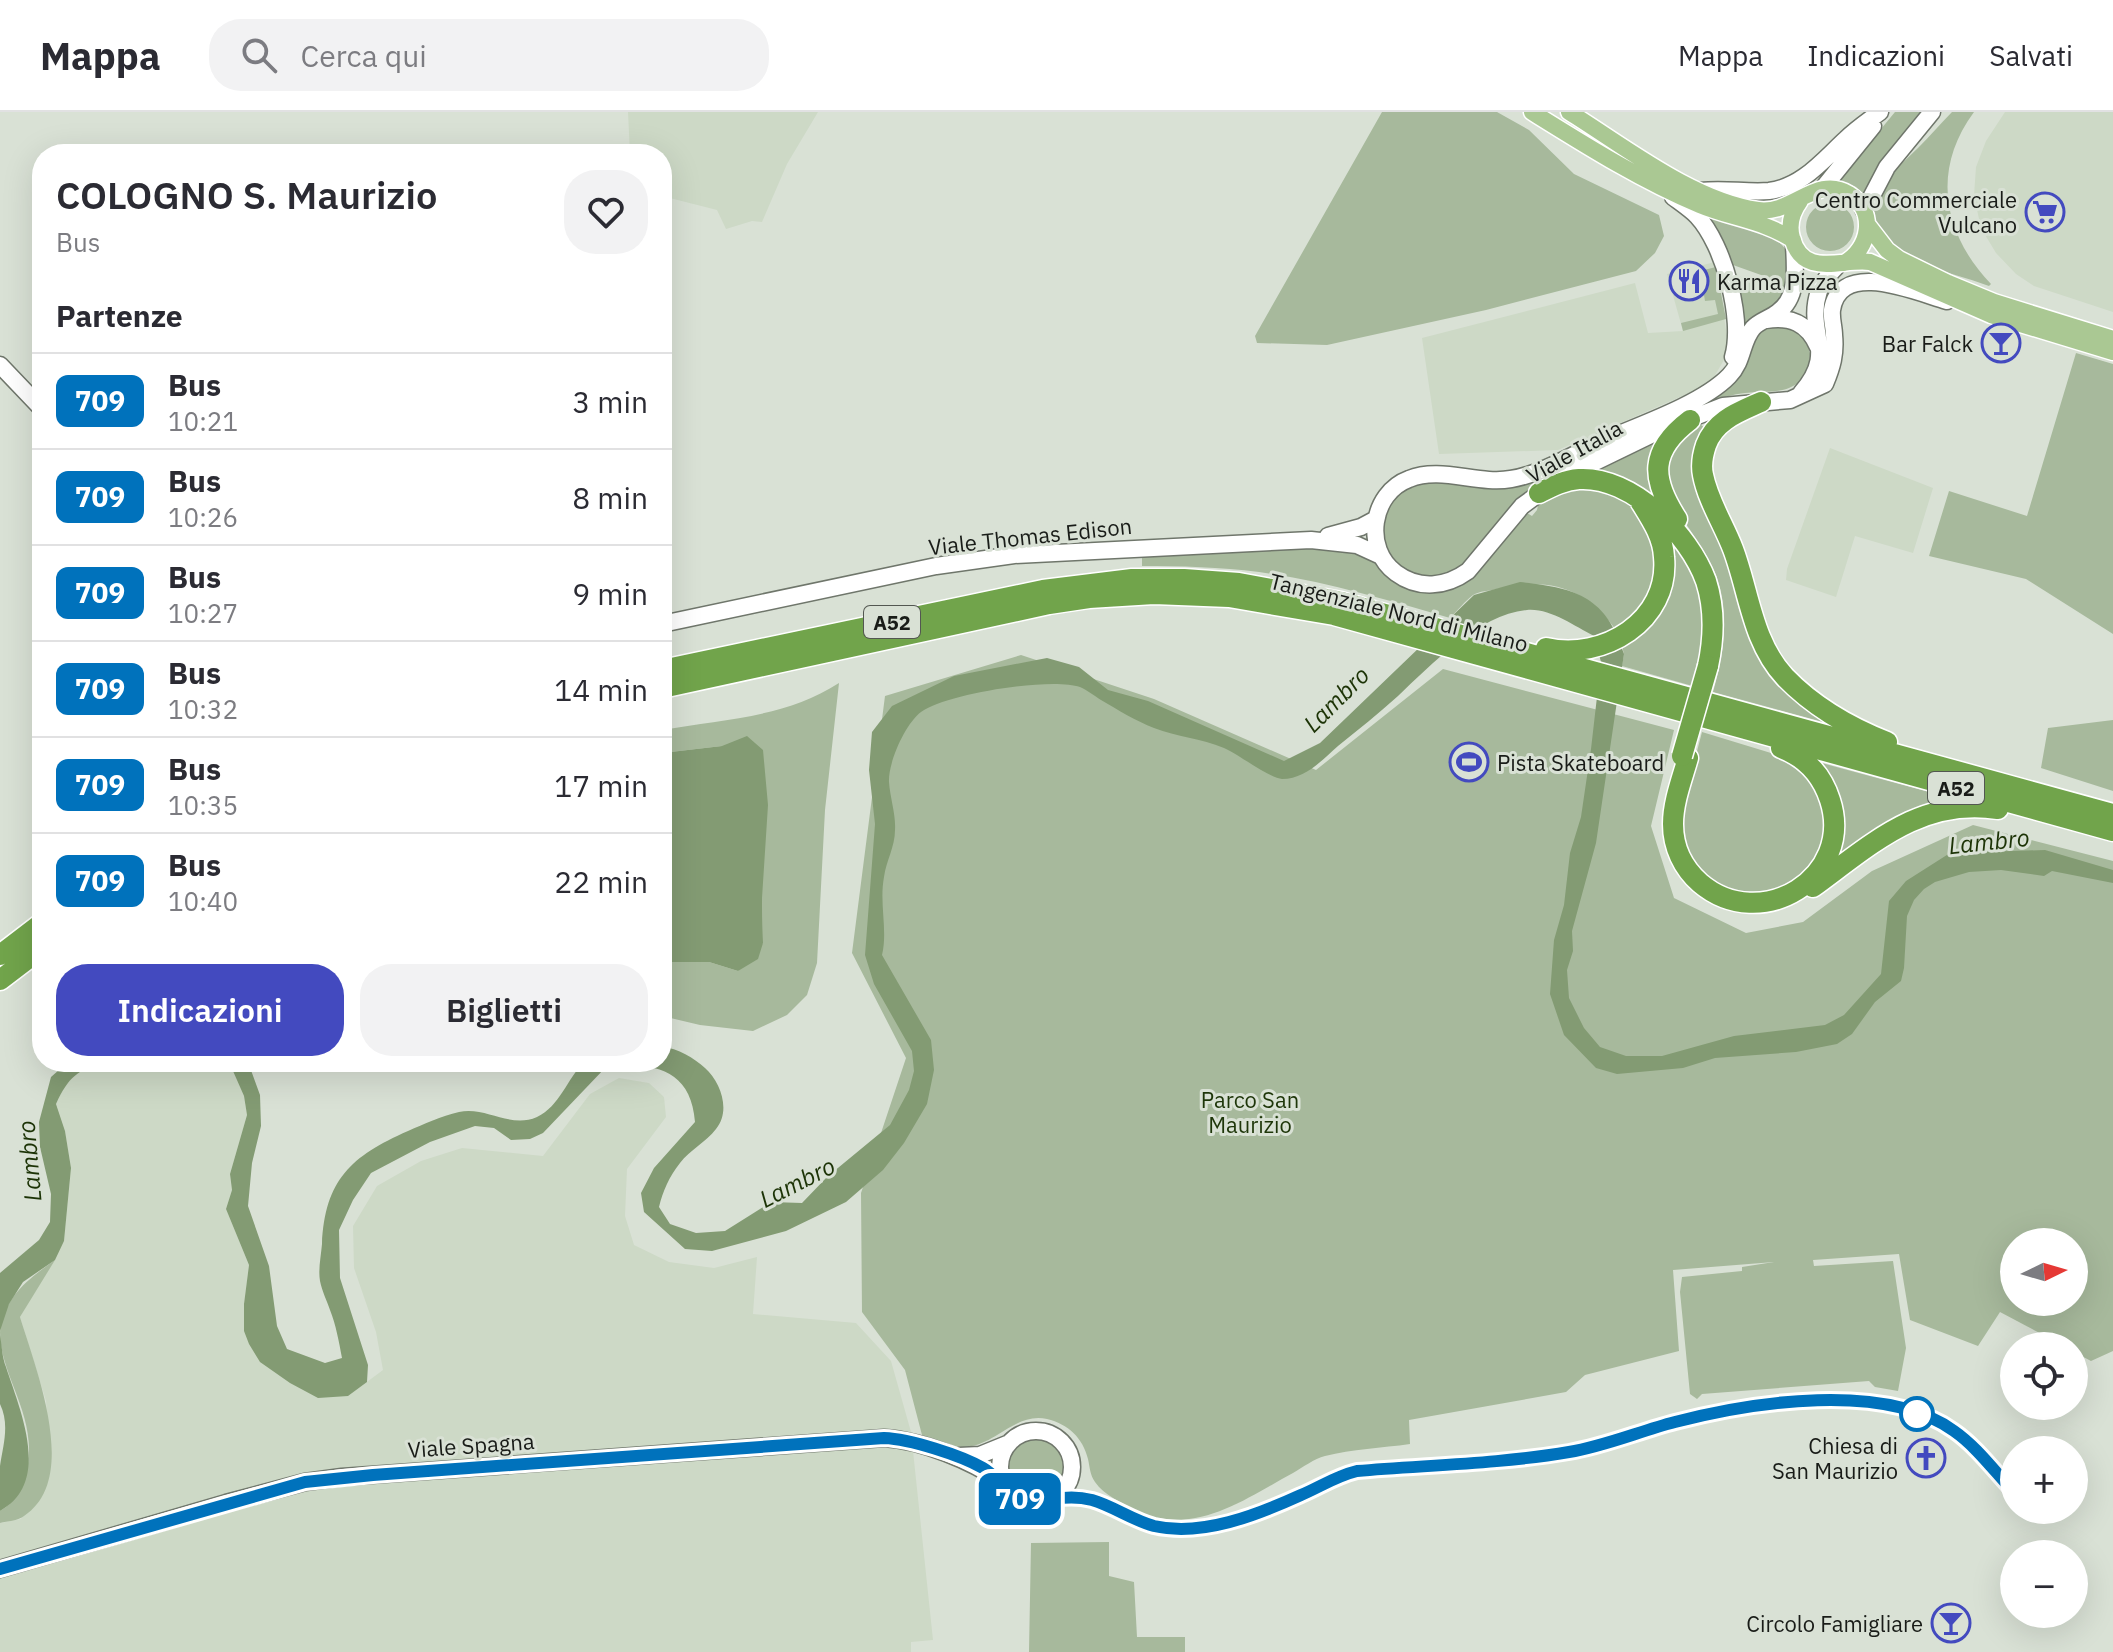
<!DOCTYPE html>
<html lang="it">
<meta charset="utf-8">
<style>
:root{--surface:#fff;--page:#f2f2f3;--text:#2b2b33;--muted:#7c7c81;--line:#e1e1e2;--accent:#434abf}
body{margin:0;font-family:"IBM Plex Sans",sans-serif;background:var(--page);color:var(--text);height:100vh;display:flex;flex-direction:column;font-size:30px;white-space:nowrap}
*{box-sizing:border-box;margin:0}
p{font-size:26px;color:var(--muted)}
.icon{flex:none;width:44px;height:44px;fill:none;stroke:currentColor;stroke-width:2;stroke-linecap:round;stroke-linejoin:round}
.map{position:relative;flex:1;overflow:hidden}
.panel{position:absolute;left:32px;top:32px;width:640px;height:928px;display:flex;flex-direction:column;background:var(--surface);border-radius:32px;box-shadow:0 8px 32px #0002}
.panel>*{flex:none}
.badge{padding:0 16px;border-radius:12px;font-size:28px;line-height:52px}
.needle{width:52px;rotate:85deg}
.buttons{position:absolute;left:2000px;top:1116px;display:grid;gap:16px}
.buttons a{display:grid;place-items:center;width:88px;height:88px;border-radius:50%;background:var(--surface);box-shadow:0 8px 32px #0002;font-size:40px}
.map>.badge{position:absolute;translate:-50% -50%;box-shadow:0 0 0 4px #fff}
h2{padding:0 24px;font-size:30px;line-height:72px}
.round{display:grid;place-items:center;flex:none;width:84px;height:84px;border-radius:32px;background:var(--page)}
.summary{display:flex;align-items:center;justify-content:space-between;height:136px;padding:0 24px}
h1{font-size:38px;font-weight:600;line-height:60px}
.cta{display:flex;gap:16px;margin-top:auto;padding:16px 24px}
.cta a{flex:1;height:92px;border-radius:32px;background:var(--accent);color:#fff;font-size:32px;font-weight:600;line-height:92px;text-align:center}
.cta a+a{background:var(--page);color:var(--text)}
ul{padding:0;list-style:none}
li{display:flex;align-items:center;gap:24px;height:96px;padding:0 24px;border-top:2px solid var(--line)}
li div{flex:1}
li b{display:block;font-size:30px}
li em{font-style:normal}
li .badge{min-width:88px;font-weight:700;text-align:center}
header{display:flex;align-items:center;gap:48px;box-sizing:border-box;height:112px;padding:0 40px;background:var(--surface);border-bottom:2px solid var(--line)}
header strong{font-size:38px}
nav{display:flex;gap:44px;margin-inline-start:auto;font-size:28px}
.search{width:560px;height:72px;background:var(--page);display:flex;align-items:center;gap:20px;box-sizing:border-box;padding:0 28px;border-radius:32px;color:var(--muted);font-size:30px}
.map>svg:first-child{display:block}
.built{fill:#cdd9c6}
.green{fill:#a7b99c;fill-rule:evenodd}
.water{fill:#839b73}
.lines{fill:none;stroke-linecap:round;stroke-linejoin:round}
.secondary-casing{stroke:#6f766b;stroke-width:19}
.primary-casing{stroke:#fff;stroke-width:19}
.highway-casing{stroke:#fff;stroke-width:23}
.secondary{stroke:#fff;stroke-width:16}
.primary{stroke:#aac893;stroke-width:16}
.highway{stroke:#71a44b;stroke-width:20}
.highway-bridge-casing{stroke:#fff;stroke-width:23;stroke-linecap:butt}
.highway-bridge{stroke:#71a44b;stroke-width:20}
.line-casing{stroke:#fff;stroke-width:18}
.line{stroke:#0072bc;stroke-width:12}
.stop-dot{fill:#fff;stroke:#0072bc;stroke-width:4}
.labels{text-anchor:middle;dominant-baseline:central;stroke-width:6;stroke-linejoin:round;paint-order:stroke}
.shield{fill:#d9e1d5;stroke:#535751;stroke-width:2}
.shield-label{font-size:20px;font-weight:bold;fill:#191c18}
.poi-label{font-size:22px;fill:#191c18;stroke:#d9e1d5;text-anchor:end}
.street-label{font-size:22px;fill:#191c18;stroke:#d9e1d5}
.park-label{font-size:22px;fill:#1e3609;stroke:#d9e1d5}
.water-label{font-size:24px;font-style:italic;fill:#1c3306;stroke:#d9e1d5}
</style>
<header>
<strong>Mappa</strong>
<div class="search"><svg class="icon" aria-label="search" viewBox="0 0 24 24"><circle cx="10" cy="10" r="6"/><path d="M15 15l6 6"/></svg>Cerca qui</div>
<nav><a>Mappa</a><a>Indicazioni</a><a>Salvati</a></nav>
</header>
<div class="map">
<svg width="2113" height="1540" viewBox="0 0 2113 1540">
<rect width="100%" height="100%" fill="#d9e1d5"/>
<path class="built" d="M628,0H818L787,52L762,110L752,109L726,117L717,98L662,84V42H630Z
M2005,0H2113V200L2034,174L2016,162L1996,141L1981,116L1974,84L1976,55L1986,29Z
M1715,150L1728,230L1725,246L1710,272L1558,338L1439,342L1422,226L1635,171L1648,221L1683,219L1667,162Z
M1830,336L1933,376L1913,441L1855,424L1836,485L1786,468L1787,457Z
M104,950H229L244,984L247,1003L230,1062L232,1078L226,1097L249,1153L244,1192V1219L348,1284L383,1258L376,1220L354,1156L353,1114L377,1074L421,1049L462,1036L543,1044L590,982L619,966L649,971L664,985L666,1005L627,1057L625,1104L634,1133L669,1150L714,1156L757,1145L753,1202L856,1211L891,1249L911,1320L933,1528L911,1530V1540H0V1411L21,1407L51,1346L46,1289L20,1205L64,1129L71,1056L65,1019L56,992L64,975L78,959Z"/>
<path class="green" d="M1382,0H1497L1529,18L1574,62L1659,103L1664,124L1655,141L1636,159L1486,198L1327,233L1257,231L1255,224Z
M1895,0H1925L1865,84L1856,75L1839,68Z
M1952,0H1974C1931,58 1943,122 1991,172L1989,174C1967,166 1945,160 1923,153C1907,148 1895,137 1884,124C1857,89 1894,59 1918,36C1929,25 1940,12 1952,0Z
M1806 115a24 24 0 1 1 48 0a24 24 0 1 1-48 0Z
M1701,100C1727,109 1790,119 1791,152C1791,163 1787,174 1786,185L1743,218L1732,165L1735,163L1778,177L1781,170L1733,153L1726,148Z
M1716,155L1726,207L1683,219L1681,211L1718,202L1715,188L1705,189L1700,159Z
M1761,215H1795C1812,235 1823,262 1789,276C1776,281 1760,279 1745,281C1733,282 1721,286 1709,290L1559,362L1472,448L1444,467L1404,463C1376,433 1379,430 1386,391L1417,368L1487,372L1705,289Z
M2076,241L2113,252V522L2026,467L1929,444L1949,379L2027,404Z
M1700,312L1706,317L1723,428L1738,488L1834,613L1713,580C1724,542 1730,501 1716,463C1706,437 1687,417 1675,393C1669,380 1668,364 1665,350L1687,318Z
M1661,323V394L1589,358Z
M1577,375L1604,378L1637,397L1656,427V480L1617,520C1589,476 1546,464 1497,477C1490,479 1479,479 1473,483C1465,489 1457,499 1450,506C1387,488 1324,469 1259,460C1220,455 1181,454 1142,454V442L1329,434L1350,436L1434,480L1527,401L1532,404L1537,398L1539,389Z
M1666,419L1683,438L1707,497L1696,575L1622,554L1624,542L1622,534L1646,516Z
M1021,543L1154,587L1316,658L1443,557L1674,618L1651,714L1674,786L1746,821L1803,810L1872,759L1973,713L2113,749V1239L2091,1249L2074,1240V1234H2064L2000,1200L1978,1234L1910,1208L1899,1142L1813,1148L1814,1154L1893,1149L1906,1236L1898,1279L1875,1275L1869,1269L1702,1282L1697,1287L1690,1282L1680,1180L1682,1165L1742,1159V1155L1774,1150L1673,1158L1679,1239L1585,1263L1566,1280L1409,1308L1410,1332C1382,1336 1352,1337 1325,1344C1314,1347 1303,1355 1293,1361C1243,1388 1193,1426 1135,1398C1122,1391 1104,1383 1095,1370C1090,1363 1090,1356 1088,1347C1083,1326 1068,1312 1047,1307C1014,1300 995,1335 963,1335C949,1335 935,1328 922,1323L905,1258L862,1200L861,1081L906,946L852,841L885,584ZM2014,1130H2074V1190H2014Z
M839,571L825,698L817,851L807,883L787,903L753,919L700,913L662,904V850H709L738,859L763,831L762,786L722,634L662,641V618C723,607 785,606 839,571Z
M2113,608V679L2041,656L2048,616Z
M1702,620L1797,649L1827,693L1825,740L1791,778L1729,785L1691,753L1679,709Z
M1818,650L1955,687L1831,756Z
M55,1148L20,1205C35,1255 81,1367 24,1404C17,1409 8,1409 0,1411V1399C13,1392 21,1379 25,1365C42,1308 0,1267 0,1220C4,1185 28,1167 55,1148Z
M1006 1355a30 30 0 1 1 60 0a30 30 0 1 1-60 0Z
M1109,1430V1464L1134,1470L1137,1525H1185V1540H1029L1031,1431Z"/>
<path class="water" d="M1520,470C1576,476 1606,484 1624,542L1596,731L1572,819L1573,839L1567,858L1569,886L1584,916L1600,935L1626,944H1662L1734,924L1825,913L1844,903L1881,862L1889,789L1906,769L1950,741L2045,738L2113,758V771L2052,759L2044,764L2001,758L1969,760L1935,770L1924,777L1914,788L1907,804L1904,856L1901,869L1875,890L1852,922L1837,932L1796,940L1715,946L1683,956L1617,962L1596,956L1564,923L1550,882L1554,828L1564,793L1570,741L1581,705L1591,637L1601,550L1594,524C1574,514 1550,496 1527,498C1480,502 1431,553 1398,584C1379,601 1358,618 1338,634C1321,649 1305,667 1282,667C1271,667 1238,642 1224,636C1201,626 1177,625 1154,616C1136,609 1118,598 1101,588C1095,584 1087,578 1080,575C1050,565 946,582 921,600C905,612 888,651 889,670C890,686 896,702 895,718C895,735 886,749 884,765C879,792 888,818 882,843L931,928L934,958L927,992L904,1031L883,1058L846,1090L786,1119L712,1139L685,1137L644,1100L641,1081L654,1056L695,1010C691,956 652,950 606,955L543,1021L530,1027L511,1028L494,1016L475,1014L430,1030L371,1061L353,1088L339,1118L340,1166L368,1253L367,1270L348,1284L318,1286L290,1271L260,1250L249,1232L244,1219V1192L249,1153L226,1097L232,1078L230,1062L247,1003L244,984L229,950H248L260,983L261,1014L252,1051L248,1094L269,1154L277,1214L287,1237L325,1251L342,1246C339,1230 336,1213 330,1198C327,1189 322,1179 320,1169C318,1158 321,1144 322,1132C325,1068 351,1044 408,1019C424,1012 441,1004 459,1000C486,994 510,1017 537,1005C560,994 567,967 584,950H662V935C678,936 694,946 705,956C721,970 731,999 716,1017C706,1030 690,1038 680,1051C669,1065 663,1079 659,1095L670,1112L696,1121L725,1119L771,1090L802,1091L827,1065L890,1013L909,978L914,959L912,939L874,872L865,843L875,712L869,658L872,620L892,594L954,564L1047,546L1079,555L1108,578L1148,589L1284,649L1320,631L1474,483Z
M747,624L763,638L768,693L762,786L763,831L758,847L738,859L709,850H662V641L722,634Z
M68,950H104C77,959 69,964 56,992L65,1019L71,1056L64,1129L55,1148L23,1170L9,1192L0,1219V1161L39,1128L50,1110L51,1082L40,1035L39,1010L51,965Z
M0,1223C2,1234 2,1245 6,1255C19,1296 53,1370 0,1399C0,1385 0,1369 0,1354C3,1333 10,1313 0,1292Z"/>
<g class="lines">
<g class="secondary-casing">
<path id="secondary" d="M1823,76L1873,14
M1701,79C1724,76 1747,81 1769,79C1802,75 1823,48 1846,27C1856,17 1868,9 1880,0
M1673,85C1681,91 1690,97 1697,104C1724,133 1744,207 1733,245
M1864,99L1887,55L1932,0
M1794,133C1795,155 1799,185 1778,200C1771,206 1759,209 1753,216C1741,230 1744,249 1729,264C1702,292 1637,314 1600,330C1572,343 1542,362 1511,367C1478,373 1441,354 1409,367C1371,381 1363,437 1396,461C1419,478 1446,475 1468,459L1522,394L1556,369L1659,319L1723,294L1790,288L1825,272C1832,255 1836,242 1834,223C1834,215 1831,207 1832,198C1840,146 1918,181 1947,189
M1766,208C1790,204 1808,211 1818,235
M0,253L42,297
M1801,281C1838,240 1805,220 1819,179C1823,169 1831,160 1838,153
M1328,424L1361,415L1376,407
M662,512L936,454L1014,443L1311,428L1357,433L1381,444
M1000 1355a36 36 0 1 1 72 0a36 36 0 1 1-72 0Z
M959,1344L980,1343L1007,1332
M0,1457L226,1391L305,1370L342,1365L884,1326C921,1328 972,1349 1002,1370"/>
</g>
<g class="primary-casing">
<path id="primary" d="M1532,0C1585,33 1642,69 1700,93C1731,106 1765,109 1793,128
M1569,0C1624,34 1693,89 1758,98C1793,103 1816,62 1849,82C1877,99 1870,137 1844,151
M1800,89C1792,100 1788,112 1792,126C1803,167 1842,146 1870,150L1991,203L2113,240
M1867,112L1887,138L1899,147L1948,171L1994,190L2113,227"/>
</g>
<g class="highway-casing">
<path id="highway" d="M1761,290C1739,300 1715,308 1706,333C1703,342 1701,354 1703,363C1708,389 1724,413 1733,437C1749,479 1752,530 1785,565C1813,594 1849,615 1887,630
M1539,381C1551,375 1564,368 1579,367C1632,364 1689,422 1706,469C1715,497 1714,526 1708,554
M1677,407C1651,367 1649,339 1690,308
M1546,536C1603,549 1670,509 1664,445C1663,424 1651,407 1640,389
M662,558L1043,478L1132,467H1184L1239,471L1341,490L2113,702
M662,576L1049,492L1089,486L1154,482L1229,485L1334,503L2113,719
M1688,646C1682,667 1673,690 1673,712C1673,735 1683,756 1700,771C1761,823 1855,765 1830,688C1822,663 1805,645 1781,636
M1813,775C1872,732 1921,685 1998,697
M0,843L42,811
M0,868L42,836"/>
</g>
<use href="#secondary" class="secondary"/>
<use href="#primary" class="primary"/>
<use href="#highway" class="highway"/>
<g class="highway-bridge-casing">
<path id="highway-bridge" d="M1682,644L1708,554"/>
</g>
<use href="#highway-bridge" class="highway-bridge"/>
</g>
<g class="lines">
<g class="line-casing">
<path id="line" d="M0,1457L305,1370L373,1363L884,1326C910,1327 960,1343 983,1356C999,1365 1008,1384 1025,1390C1036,1394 1045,1389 1055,1387C1066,1385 1080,1385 1092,1388C1113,1394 1132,1408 1154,1414C1202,1425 1257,1403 1301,1383C1320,1375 1336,1364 1357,1359C1428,1353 1499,1352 1569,1340C1605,1334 1640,1319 1675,1310C1752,1290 1885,1269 1954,1319C1977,1335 1995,1360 2014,1380"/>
</g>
<use href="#line" class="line"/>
</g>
<defs>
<g id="supermarket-ring" transform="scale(2)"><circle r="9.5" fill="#d9e1d5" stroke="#434abf" stroke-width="1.5"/><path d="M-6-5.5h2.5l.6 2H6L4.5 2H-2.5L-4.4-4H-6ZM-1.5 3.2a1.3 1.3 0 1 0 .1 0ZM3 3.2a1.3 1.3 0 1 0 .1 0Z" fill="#434abf"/></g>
<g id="restaurant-ring" transform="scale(2)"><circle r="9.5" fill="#d9e1d5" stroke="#434abf" stroke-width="1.5"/><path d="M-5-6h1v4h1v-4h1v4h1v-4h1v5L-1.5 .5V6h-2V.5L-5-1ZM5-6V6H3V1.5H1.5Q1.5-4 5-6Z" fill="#434abf"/></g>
<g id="bar-ring" transform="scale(2)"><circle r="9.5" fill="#d9e1d5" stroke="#434abf" stroke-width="1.5"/><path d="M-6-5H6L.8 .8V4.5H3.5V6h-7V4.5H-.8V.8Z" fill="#434abf"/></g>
<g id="stadium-ring" transform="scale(2)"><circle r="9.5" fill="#d9e1d5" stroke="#434abf" stroke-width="1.5"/><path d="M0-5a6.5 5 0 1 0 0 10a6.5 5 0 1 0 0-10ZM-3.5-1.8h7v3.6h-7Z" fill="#434abf"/></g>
<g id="church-ring" transform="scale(2)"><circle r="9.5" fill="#d9e1d5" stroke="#434abf" stroke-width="1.5"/><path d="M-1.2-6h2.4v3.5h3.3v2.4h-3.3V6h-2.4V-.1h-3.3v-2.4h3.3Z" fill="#434abf"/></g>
</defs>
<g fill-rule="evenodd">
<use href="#supermarket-ring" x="2045" y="100"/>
<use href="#restaurant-ring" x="1689" y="169"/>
<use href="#bar-ring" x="2001" y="231"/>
<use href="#stadium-ring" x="1469" y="650"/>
<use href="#church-ring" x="1926" y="1346"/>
<use href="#bar-ring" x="1951" y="1511"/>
</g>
<circle class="stop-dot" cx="1917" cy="1302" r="16"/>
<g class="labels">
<g class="shield">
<rect x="864" y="494" width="56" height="32" rx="6"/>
<rect x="1928" y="660" width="56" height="32" rx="6"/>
</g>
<g class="shield-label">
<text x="892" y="510">A52</text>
<text x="1956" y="676">A52</text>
</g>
<g class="poi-label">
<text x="2017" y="87">Centro Commerciale<tspan x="2017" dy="25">Vulcano</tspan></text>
<text x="1717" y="169" text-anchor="start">Karma Pizza</text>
<text x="1973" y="231">Bar Falck</text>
<text x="1497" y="650" text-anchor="start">Pista Skateboard</text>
<text x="1898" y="1333">Chiesa di<tspan x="1898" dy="25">San Maurizio</tspan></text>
<text x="1923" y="1511">Circolo Famigliare</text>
</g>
<g class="street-label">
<text transform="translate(1574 339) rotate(-29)">Viale Italia</text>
<text transform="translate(1030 424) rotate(-6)">Viale Thomas Edison</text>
<text transform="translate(1399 500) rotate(14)">Tangenziale Nord di Milano</text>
<text transform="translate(471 1333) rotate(-4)">Viale Spagna</text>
</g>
<g class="park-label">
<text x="1250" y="987">Parco San<tspan x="1250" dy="25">Maurizio</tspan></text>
</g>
<g class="water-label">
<text transform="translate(1336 587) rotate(-45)">Lambro</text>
<text transform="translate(1989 729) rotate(-6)">Lambro</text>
<text transform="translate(29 1049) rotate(-95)">Lambro</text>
<text transform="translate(797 1070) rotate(-27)">Lambro</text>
</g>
</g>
</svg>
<div class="buttons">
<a><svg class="needle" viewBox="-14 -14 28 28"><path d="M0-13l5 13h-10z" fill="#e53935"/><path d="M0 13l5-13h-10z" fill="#7c7c81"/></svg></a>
<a><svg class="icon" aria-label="locate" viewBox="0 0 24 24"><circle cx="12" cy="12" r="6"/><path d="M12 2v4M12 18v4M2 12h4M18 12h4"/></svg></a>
<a>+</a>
<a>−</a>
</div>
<b class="badge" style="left:1020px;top:1387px;background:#0072bc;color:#fff">709</b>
<section class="panel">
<div class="summary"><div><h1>COLOGNO S. Maurizio</h1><p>Bus</p></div><a class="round"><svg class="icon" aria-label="heart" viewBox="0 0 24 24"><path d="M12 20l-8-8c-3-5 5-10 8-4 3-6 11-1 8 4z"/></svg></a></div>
<h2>Partenze</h2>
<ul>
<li><span class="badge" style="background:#0072bc;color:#fff">709</span><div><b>Bus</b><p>10:21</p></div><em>3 min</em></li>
<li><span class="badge" style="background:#0072bc;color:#fff">709</span><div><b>Bus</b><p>10:26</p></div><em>8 min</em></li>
<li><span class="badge" style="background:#0072bc;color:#fff">709</span><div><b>Bus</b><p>10:27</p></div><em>9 min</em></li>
<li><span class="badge" style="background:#0072bc;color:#fff">709</span><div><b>Bus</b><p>10:32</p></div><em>14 min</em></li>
<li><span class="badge" style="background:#0072bc;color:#fff">709</span><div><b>Bus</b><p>10:35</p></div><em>17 min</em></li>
<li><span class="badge" style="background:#0072bc;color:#fff">709</span><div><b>Bus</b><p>10:40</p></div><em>22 min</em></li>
</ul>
<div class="cta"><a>Indicazioni</a><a>Biglietti</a></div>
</section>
</div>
